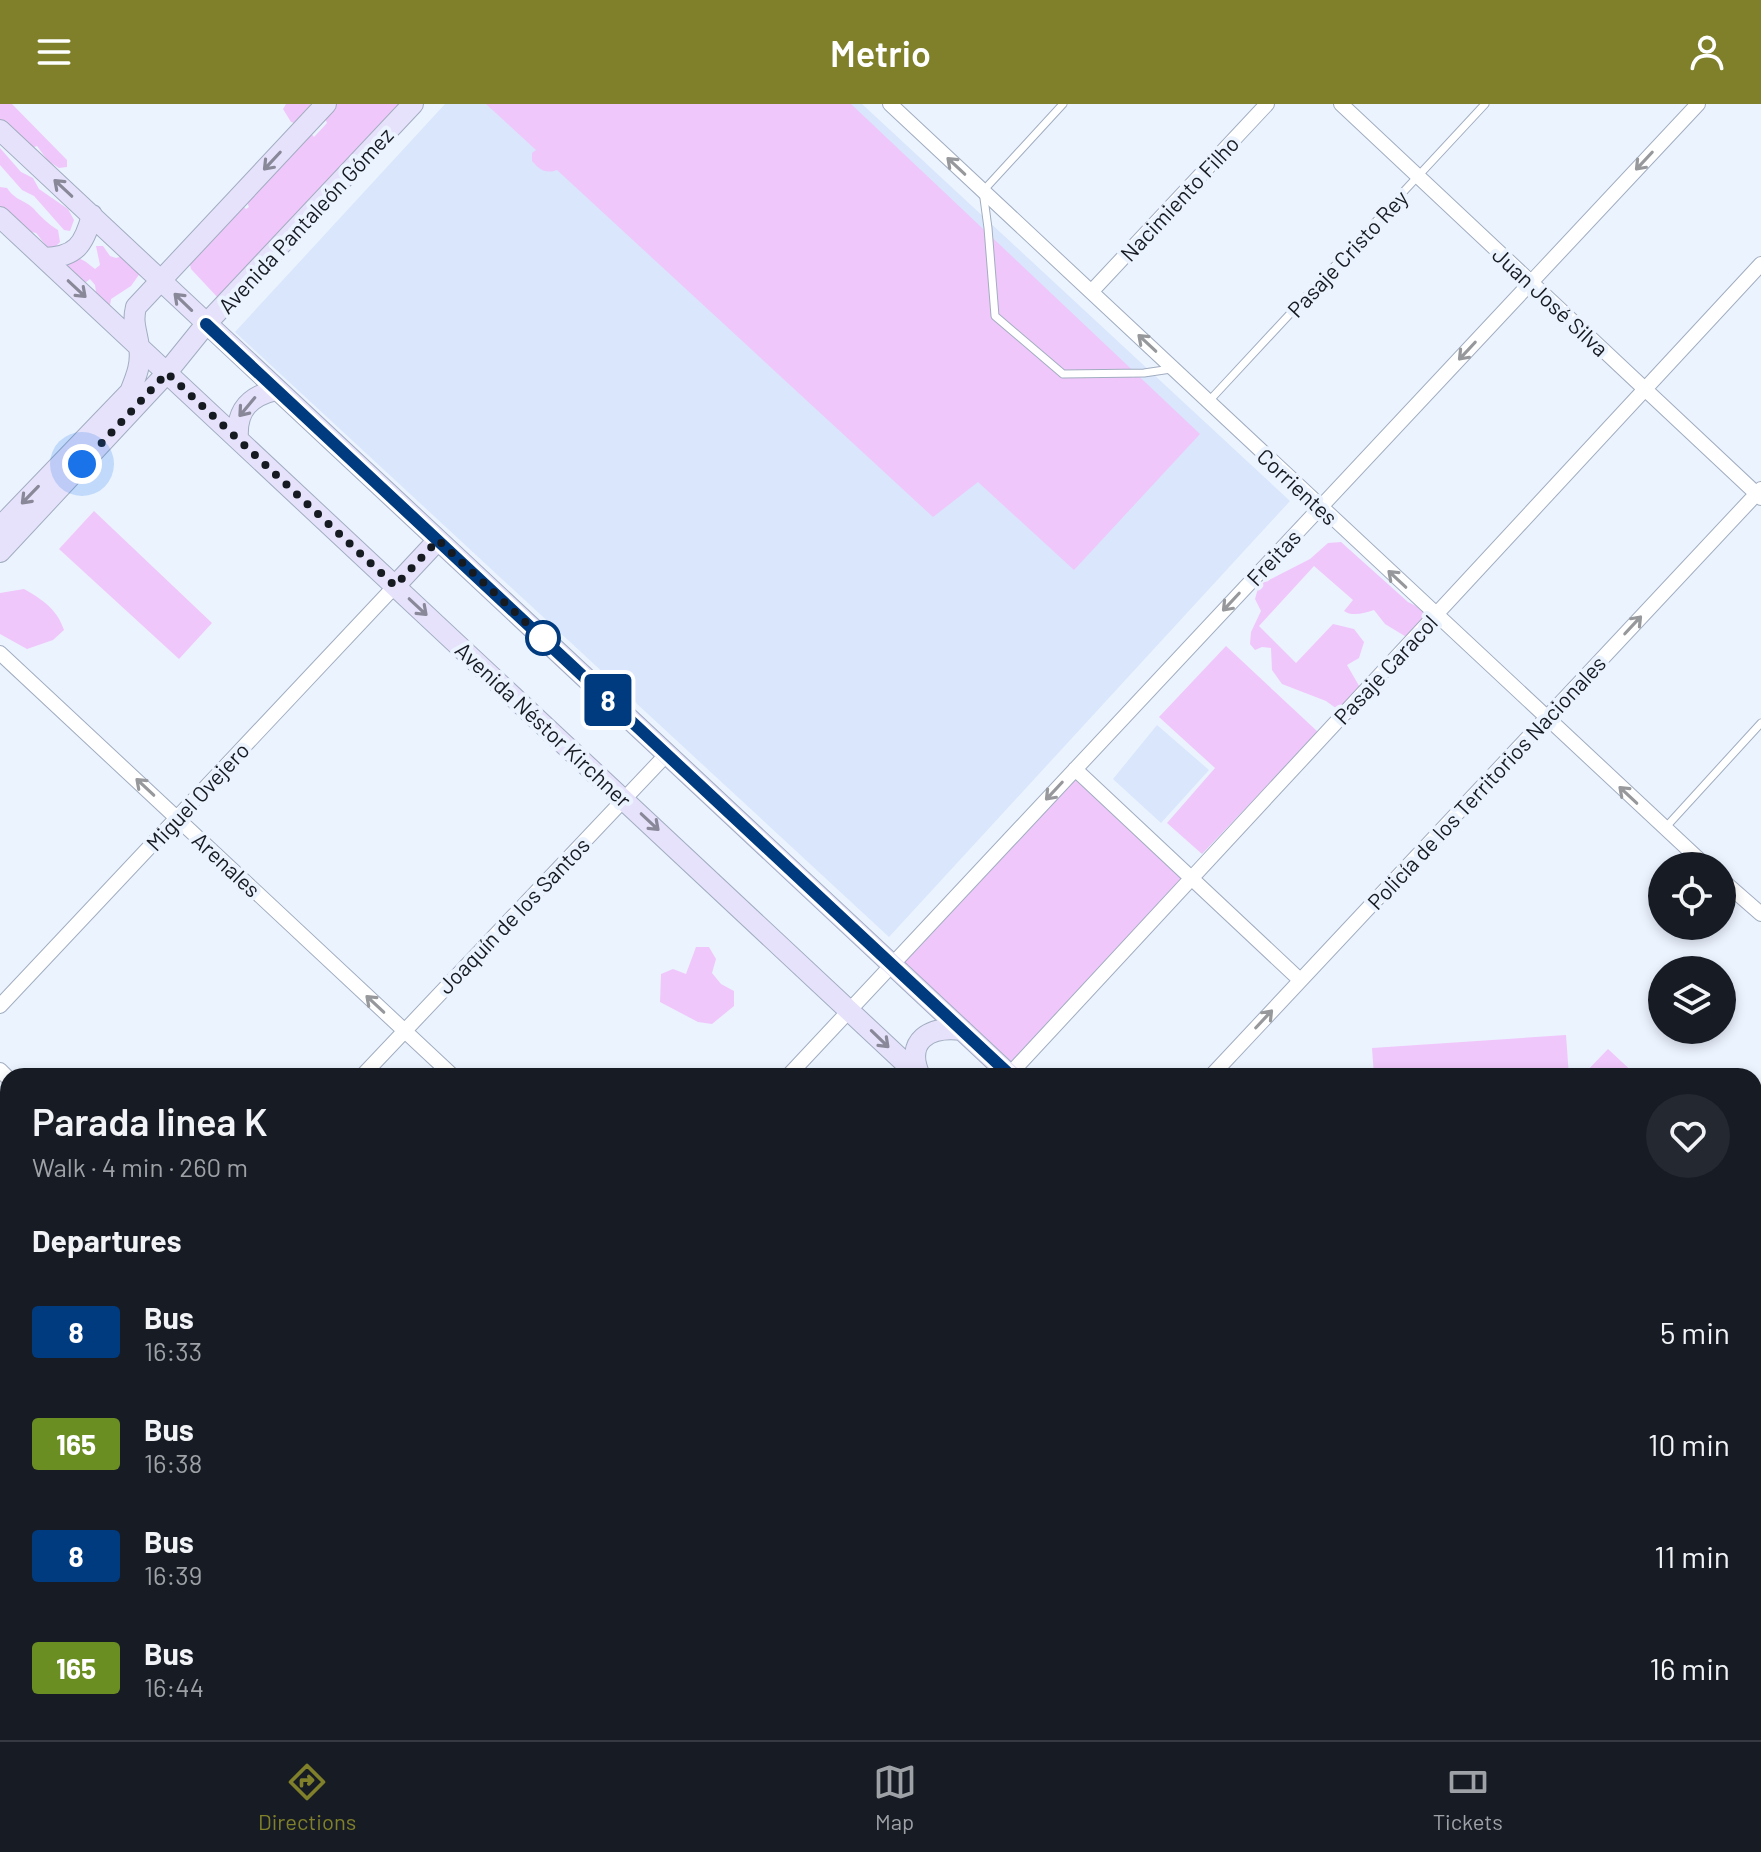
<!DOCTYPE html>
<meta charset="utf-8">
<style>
:root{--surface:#171b24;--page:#242831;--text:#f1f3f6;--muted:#9ea1a6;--line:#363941;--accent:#7f8029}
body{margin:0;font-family:Barlow,sans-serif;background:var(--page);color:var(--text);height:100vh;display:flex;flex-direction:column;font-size:30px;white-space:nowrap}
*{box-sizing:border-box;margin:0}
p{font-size:26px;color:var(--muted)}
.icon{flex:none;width:44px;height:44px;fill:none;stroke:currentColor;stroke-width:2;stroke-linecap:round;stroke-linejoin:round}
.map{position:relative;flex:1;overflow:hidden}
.details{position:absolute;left:0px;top:964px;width:1762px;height:672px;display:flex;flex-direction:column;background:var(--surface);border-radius:24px 24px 0 0;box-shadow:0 4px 12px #0003}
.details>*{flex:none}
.badge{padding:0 16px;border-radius:6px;font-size:28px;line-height:52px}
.controls{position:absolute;left:1648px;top:748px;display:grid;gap:16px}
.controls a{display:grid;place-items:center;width:88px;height:88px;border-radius:50%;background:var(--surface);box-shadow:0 4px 12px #0003;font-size:40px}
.you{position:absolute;width:40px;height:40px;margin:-20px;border:6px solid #fff;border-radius:50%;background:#1a73e8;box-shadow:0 0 0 12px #1a73e833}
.map>.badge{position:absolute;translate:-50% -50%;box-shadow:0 0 0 4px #fff}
h2{padding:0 32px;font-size:30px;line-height:72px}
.round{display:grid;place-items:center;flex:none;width:84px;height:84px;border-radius:42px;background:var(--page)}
.summary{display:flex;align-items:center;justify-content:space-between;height:136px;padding:0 32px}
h1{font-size:38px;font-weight:600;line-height:60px}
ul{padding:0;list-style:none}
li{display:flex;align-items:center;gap:24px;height:112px;padding:0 32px}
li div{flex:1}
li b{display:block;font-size:30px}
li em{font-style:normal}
li .badge{min-width:88px;font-weight:700;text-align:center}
header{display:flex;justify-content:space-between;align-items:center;height:104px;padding:0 32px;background:var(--accent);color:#fff;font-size:36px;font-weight:600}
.dock{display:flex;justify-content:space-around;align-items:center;height:112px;border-top:2px solid var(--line);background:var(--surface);font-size:22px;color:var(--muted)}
.dock a{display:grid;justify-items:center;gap:4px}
.dock .selected{color:var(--accent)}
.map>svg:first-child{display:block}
.built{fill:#d9e6fc}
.green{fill:#f0c7fa}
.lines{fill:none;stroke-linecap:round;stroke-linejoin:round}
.service-casing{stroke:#a1adc0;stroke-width:9}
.minor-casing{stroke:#a1adc0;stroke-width:16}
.secondary-casing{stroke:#a1adc0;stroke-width:22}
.service{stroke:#fff;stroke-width:7}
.minor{stroke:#fff;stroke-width:14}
.secondary{stroke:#e6e2fb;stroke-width:20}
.oneway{stroke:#889}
.oneway2{stroke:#96989b}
.line-casing{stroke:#fff;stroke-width:18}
.line{stroke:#003b80;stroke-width:12}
.walk{stroke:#161a21;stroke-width:8;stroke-dasharray:0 14.4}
.stop-dot{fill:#fff;stroke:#003b80;stroke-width:4}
.labels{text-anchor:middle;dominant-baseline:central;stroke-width:8;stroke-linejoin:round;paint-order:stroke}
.street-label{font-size:22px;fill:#161a21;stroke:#ebf3ff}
</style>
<header><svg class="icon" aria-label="menu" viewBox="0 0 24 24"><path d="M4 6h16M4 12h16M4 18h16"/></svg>Metrio<svg class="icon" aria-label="person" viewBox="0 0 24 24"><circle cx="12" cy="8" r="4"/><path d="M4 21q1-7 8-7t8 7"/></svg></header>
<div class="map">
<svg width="1761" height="1636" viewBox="0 0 1761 1636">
<rect width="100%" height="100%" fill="#ebf3ff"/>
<path class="built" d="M445,0H862L1290,397L889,833L235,228Z
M1157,621L1209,666L1161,719L1113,675Z
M1754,1392L1761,1399V1563L1754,1571Z"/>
<path class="green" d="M0,0H12L67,56V63L59,64L48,57L37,42L26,46C18,38 17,28 10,21L0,22Z
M286,0H310L309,13L297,20L291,18L283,5Z
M331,0H399L220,196L191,165L189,157L240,99L246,105L249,103L245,94L310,28L314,33L327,19L324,12Z
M486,0H851L1200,330L1074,466L978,378L933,413L557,66C545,70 540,66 532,57V49L536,46Z
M0,44L21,68L33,74L39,85L68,105L74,116L70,127L64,126L34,92L22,86L0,61Z
M0,83L7,84C16,97 23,95 33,104C41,113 47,119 58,126L60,138L54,144H48L36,129L23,126L17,114L0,109Z
M96,142H103L110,152L116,154L129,150L143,165L131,182L111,195L109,208L99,207L95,181L90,175L75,187L61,176L68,156C79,150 86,158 95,165L100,161Z
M94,407L212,519L179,555L59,445Z
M1341,438L1408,498L1428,508L1435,516L1408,534L1385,520L1374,506C1364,509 1353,513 1344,507L1353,496L1314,462L1259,522L1296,559L1333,520L1354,525L1364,538L1359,554L1347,561L1369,599L1351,615L1326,597L1282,580L1272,566L1271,544L1262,543L1255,546L1250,540L1251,528L1261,507L1255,495L1259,481L1310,455L1328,439Z
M24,485C43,496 57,505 64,526L53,536L27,545L0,530V489Z
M1226,542L1318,628L1202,750L1167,719L1215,664L1159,613Z
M1076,673L1185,776L1009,964L899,860Z
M696,843H709L716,855L712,869L721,880L734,887V902L712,920L698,918L660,898L661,870L673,865L686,870Z
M1566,931L1569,972H1374L1372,944Z
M1608,945L1637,972H1582Z"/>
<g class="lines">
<g class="service-casing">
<path id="service" d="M1063,0L983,87L988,124L995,212L1063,270L1144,269L1171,265
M1209,297L1485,0
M1666,723L1761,619
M1370,1628L1378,1636"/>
</g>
<g class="minor-casing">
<path id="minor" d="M890,0L1706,762
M1341,0L1761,394
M1092,187L1267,0
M0,549L453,972
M1075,665L1300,876
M1722,776L1761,810
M0,902L395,482
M0,966L8,974
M1010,970L1761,160
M362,972L666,651
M788,972L1698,0
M1211,972L1761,385
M0,1361L8,1352
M0,1402L8,1410
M1754,1611L1761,1604
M241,1628L250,1636
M706,1628L715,1636
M921,1628L929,1636
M1158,1628L1166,1636
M165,1636L173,1628
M587,1636L595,1628
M1016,1636L1024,1628
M1440,1636L1448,1628
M1731,1636L1738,1628"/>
</g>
<g class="secondary-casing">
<path id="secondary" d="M0,26L1011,972
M0,113L919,972
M44,154C76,153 84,141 92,111
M238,334C236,306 250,292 276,286
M0,423L130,288C136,273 142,259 139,243C137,227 132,219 136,203L326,0
M0,448L164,272L206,220L413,0
M395,482L438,436
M920,972C904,936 930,922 962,926
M1623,1628L1632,1636
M1713,1628L1722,1636"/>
</g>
<use href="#service" class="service"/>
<use href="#minor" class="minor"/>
<use href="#secondary" class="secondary"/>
</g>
<defs><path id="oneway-shaft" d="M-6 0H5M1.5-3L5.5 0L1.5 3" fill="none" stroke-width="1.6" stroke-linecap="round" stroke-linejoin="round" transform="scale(2)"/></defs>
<g class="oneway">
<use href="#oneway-shaft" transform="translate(272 57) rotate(133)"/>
<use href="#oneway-shaft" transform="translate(63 84) rotate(-137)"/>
<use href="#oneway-shaft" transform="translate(77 185) rotate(43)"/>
<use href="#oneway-shaft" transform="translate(183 198) rotate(-136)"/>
<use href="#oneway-shaft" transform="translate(247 303) rotate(130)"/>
<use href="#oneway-shaft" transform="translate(30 391) rotate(134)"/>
<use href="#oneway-shaft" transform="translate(418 503) rotate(43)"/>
<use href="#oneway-shaft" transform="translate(650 718) rotate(43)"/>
<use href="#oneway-shaft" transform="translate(880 935) rotate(44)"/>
</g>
<g class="oneway2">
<use href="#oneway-shaft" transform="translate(1644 57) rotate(133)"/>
<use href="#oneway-shaft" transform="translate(956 62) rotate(-137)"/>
<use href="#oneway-shaft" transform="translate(1147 239) rotate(-137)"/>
<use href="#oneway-shaft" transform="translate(1467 247) rotate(133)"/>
<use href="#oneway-shaft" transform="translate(1397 475) rotate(-137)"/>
<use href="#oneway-shaft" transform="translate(1231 498) rotate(133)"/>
<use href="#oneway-shaft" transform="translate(1633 521) rotate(-47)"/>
<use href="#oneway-shaft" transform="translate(145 683) rotate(-137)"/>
<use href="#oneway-shaft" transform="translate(1054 687) rotate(133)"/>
<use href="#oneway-shaft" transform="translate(1628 691) rotate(-137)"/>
<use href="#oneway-shaft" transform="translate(375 900) rotate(-137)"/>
<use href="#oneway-shaft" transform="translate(1264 915) rotate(-47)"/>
</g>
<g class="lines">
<g class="line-casing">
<path id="line" d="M206,220L1011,972"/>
</g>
<use href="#line" class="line"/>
<path class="walk" d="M82,360L167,269L395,482L438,436L551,542L543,534"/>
</g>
<circle class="stop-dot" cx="543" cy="534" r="16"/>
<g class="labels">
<g class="street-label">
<text transform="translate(1179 94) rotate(-47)">Nacimiento Filho</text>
<text transform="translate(305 116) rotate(-47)">Avenida Pantaleón Gómez</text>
<text transform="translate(1347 149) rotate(-47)">Pasaje Cristo Rey</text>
<text transform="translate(1551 197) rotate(43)">Juan José Silva</text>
<text transform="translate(1298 382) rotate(43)">Corrientes</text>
<text transform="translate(1273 453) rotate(-47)">Freitas</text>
<text transform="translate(1385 565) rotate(-47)">Pasaje Caracol</text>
<text transform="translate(544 620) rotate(43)">Avenida Néstor Kirchner</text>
<text transform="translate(1486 678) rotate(-47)">Policía de los Territorios Nacionales</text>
<text transform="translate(197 692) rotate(-47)">Miguel Ovejero</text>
<text transform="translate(227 760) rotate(43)">Arenales</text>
<text transform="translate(513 811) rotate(-46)">Joaquín de los Santos</text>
</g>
</g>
</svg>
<div class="controls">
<a><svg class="icon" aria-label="locate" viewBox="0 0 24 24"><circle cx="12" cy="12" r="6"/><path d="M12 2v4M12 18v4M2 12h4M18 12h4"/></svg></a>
<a><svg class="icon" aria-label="layers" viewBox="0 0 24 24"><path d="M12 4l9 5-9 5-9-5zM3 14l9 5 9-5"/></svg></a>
</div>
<div class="you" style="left:82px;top:360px"></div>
<b class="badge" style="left:608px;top:596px;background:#003b80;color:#fff">8</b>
<section class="details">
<div class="summary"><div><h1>Parada linea K</h1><p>Walk · 4 min · 260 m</p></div><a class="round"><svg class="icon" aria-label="heart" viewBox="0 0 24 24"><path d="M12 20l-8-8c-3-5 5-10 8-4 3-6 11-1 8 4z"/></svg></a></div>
<h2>Departures</h2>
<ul>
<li><span class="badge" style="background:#003b80;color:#fff">8</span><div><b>Bus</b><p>16:33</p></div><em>5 min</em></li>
<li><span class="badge" style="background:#6b8e23;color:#fff">165</span><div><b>Bus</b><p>16:38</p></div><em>10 min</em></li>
<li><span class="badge" style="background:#003b80;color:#fff">8</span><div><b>Bus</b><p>16:39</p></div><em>11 min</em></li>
<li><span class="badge" style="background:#6b8e23;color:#fff">165</span><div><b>Bus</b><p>16:44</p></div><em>16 min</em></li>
</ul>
</section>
</div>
<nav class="dock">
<a class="selected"><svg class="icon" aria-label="directions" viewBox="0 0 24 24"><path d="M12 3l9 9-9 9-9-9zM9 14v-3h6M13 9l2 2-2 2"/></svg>Directions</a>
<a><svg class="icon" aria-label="map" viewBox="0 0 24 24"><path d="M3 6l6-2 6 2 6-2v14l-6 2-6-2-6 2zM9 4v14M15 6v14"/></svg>Map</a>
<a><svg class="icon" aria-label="tickets" viewBox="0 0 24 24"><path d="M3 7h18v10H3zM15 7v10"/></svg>Tickets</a>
</nav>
